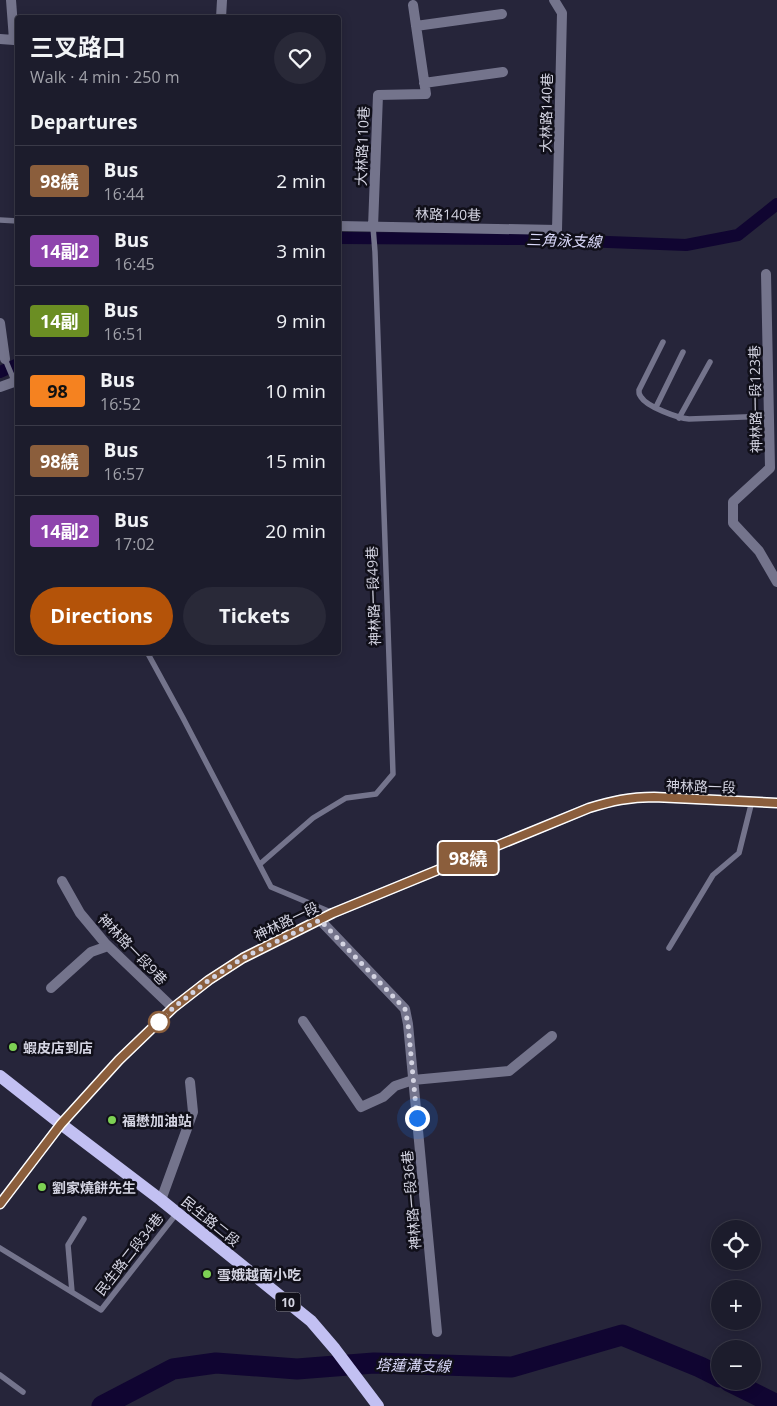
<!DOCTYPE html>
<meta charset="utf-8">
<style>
:root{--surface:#1c1c2c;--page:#292938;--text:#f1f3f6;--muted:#a0a1a9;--line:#3a3a48;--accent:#b45309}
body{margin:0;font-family:"Open Sans","Noto Sans TC",sans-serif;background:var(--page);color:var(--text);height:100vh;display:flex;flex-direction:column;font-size:19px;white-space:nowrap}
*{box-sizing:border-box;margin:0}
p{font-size:16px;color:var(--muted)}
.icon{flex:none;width:28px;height:28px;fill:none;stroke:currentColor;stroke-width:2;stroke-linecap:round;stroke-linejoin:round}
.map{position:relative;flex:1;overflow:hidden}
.panel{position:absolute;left:15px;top:15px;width:326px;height:640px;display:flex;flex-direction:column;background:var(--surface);border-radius:5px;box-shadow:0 2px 12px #0003,0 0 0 1px var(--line)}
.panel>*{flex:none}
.badge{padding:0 10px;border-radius:4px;font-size:18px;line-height:32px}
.controls{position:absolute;left:711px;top:1220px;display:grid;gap:10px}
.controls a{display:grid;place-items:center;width:50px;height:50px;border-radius:50%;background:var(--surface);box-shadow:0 2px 12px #0003,0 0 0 1px var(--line);font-size:25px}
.you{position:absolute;width:25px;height:25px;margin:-12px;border:4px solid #fff;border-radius:50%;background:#1a73e8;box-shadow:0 0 0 8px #1a73e833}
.map>.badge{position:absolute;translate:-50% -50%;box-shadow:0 0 0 2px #fff}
h2{padding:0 15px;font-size:19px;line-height:45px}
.round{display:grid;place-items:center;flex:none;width:52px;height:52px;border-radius:26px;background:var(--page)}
.headline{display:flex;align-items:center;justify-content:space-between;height:85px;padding:0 15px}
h1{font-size:24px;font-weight:700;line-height:38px}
.button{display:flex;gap:10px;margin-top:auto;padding:10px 15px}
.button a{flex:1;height:58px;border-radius:30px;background:var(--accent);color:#fff;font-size:20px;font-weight:700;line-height:58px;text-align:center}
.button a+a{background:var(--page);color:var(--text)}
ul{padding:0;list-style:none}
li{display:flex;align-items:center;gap:15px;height:70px;padding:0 15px;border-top:1px solid var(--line)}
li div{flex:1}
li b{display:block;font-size:19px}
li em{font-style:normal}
li .badge{min-width:55px;font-weight:700;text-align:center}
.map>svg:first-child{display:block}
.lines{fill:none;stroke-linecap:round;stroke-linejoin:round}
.canal{stroke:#100531;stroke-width:12}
.river{stroke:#100531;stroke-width:21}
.service{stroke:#74748c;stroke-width:5.5}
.minor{stroke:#74748c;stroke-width:10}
.tertiary{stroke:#74748c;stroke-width:10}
.primary{stroke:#c2c0f2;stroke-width:12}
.line-casing{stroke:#fff;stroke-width:11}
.line{stroke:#8b5e3c;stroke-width:8}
.walk{stroke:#d4d4e2;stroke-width:5;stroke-dasharray:0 9}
.stop-dot{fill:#fff;stroke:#8b5e3c;stroke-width:2.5}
.poi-dot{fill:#7dd154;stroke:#100f19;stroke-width:2}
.labels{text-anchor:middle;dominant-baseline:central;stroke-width:5;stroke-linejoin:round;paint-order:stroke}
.shield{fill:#100f19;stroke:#9999a6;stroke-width:1}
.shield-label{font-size:12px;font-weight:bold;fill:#d4d4e2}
.street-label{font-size:14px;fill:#d4d4e2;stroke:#100f19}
.poi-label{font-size:14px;font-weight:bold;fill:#d4d4e2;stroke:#100f19;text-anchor:start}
.water-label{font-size:15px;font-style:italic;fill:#dbdafb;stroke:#100f19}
</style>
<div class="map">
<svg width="777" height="1406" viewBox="0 0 777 1406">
<rect width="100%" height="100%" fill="#26253a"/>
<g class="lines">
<path class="canal" d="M339,238L531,239L686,245L738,235L777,204
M0,372L18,364"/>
<path class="river" d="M729,1381L777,1405
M102,1406L173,1369L216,1363L297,1369L374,1363L512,1367L622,1335L700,1367L720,1377"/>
<path class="service" d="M0,220L18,221
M663,342L639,390C639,394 639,394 641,397C647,407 678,418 689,419L769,416
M5,359L18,390
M656,407L683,352
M679,418L710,362
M147,652L183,718L271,887L333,913
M260,864L313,818L346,798L376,794L393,774L375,252L373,227
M669,948L713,875L739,853L752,801
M0,1248L101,1310L177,1213
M72,1292L68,1245L84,1219
M0,1375L23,1392"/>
<path class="minor" d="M221,18L222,0
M416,26L502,14
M0,39L14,40L11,0
M424,83L503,72
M339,226L557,230L562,13L554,0
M373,227L378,95L426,94L413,5
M766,274L770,468L733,502V523L759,551L777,582
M0,323L5,359
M0,387L14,382
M62,881L80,913L105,943L173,1008
M320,920L405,1009L408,1024L437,1332
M51,988L91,952L108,946
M303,1021L361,1107L383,1097L395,1086L413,1080L509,1071L552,1036
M161,1200L193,1112L190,1082
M0,1204L61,1124"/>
<path class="tertiary" d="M61,1124L119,1060L173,1008L209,980L243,958L333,913L589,808C612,801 629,797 653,797L777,803"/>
<path class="primary" d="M0,1076L61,1124L161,1200L311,1321L335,1349L378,1406"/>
</g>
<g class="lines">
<g class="line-casing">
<path id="line" d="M0,1204L61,1124L119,1060L173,1008L209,980L243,958L333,913L589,808C612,801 629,797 654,797L777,803"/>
</g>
<use href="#line" class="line"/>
<path class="walk" d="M159,1022L173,1008L209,980L243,958L320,920L405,1009L408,1024L417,1118"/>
</g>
<circle class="stop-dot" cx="159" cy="1022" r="10"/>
<g class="poi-dot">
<circle cx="13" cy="1047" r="5"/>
<circle cx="112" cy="1120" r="5"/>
<circle cx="42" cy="1187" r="5"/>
<circle cx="207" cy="1274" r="5"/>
</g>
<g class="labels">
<rect class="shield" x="275.5" y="1292.5" width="25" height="19" rx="4"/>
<g class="shield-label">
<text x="288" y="1302">10</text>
</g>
<g class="street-label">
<text transform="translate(546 113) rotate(-89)">大林路140巷</text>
<text transform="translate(362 146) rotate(-88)">大林路110巷</text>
<text transform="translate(448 214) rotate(1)">林路140巷</text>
<text transform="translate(755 399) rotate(-91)">神林路一段123巷</text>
<text transform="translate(373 596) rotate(-92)">神林路一段49巷</text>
<text transform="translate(701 786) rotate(2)">神林路一段</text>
<text transform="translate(286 921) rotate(-26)">神林路一段</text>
<text transform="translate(133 949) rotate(46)">神林路一段9巷</text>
<text transform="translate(411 1200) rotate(-95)">神林路一段36巷</text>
<text transform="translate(211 1221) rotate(39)">民生路二段</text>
<text transform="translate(129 1254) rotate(-52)">民生路二段34巷</text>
</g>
<g class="poi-label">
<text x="23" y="1047">蝦皮店到店</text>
<text x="122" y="1120">福懋加油站</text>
<text x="52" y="1187">劉家燒餅先生</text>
<text x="217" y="1274">雪娥越南小吃</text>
</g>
<g class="water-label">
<text transform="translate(564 240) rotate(2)">三角泳支線</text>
<text transform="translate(413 1365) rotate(1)">塔蓮溝支線</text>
</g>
</g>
</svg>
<div class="controls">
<a><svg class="icon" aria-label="locate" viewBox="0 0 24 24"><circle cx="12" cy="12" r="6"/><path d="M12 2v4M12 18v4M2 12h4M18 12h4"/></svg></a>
<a>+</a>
<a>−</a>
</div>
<div class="you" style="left:417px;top:1118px"></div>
<b class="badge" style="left:468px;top:858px;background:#8b5e3c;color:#fff">98繞</b>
<section class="panel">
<div class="headline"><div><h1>三叉路口</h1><p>Walk · 4 min · 250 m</p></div><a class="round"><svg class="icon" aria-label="heart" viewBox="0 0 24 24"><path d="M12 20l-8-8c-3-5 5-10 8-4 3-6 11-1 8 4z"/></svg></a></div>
<h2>Departures</h2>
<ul>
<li><span class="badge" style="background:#8b5e3c;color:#fff">98繞</span><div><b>Bus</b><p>16:44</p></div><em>2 min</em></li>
<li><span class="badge" style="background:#8e44ad;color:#fff">14副2</span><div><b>Bus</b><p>16:45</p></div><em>3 min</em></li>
<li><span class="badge" style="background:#6b8e23;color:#fff">14副</span><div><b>Bus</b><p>16:51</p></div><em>9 min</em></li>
<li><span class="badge" style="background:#f58220;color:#111">98</span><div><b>Bus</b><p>16:52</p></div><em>10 min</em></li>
<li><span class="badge" style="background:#8b5e3c;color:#fff">98繞</span><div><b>Bus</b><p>16:57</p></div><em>15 min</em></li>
<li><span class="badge" style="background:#8e44ad;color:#fff">14副2</span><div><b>Bus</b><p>17:02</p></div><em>20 min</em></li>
</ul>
<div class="button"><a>Directions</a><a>Tickets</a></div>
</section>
</div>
